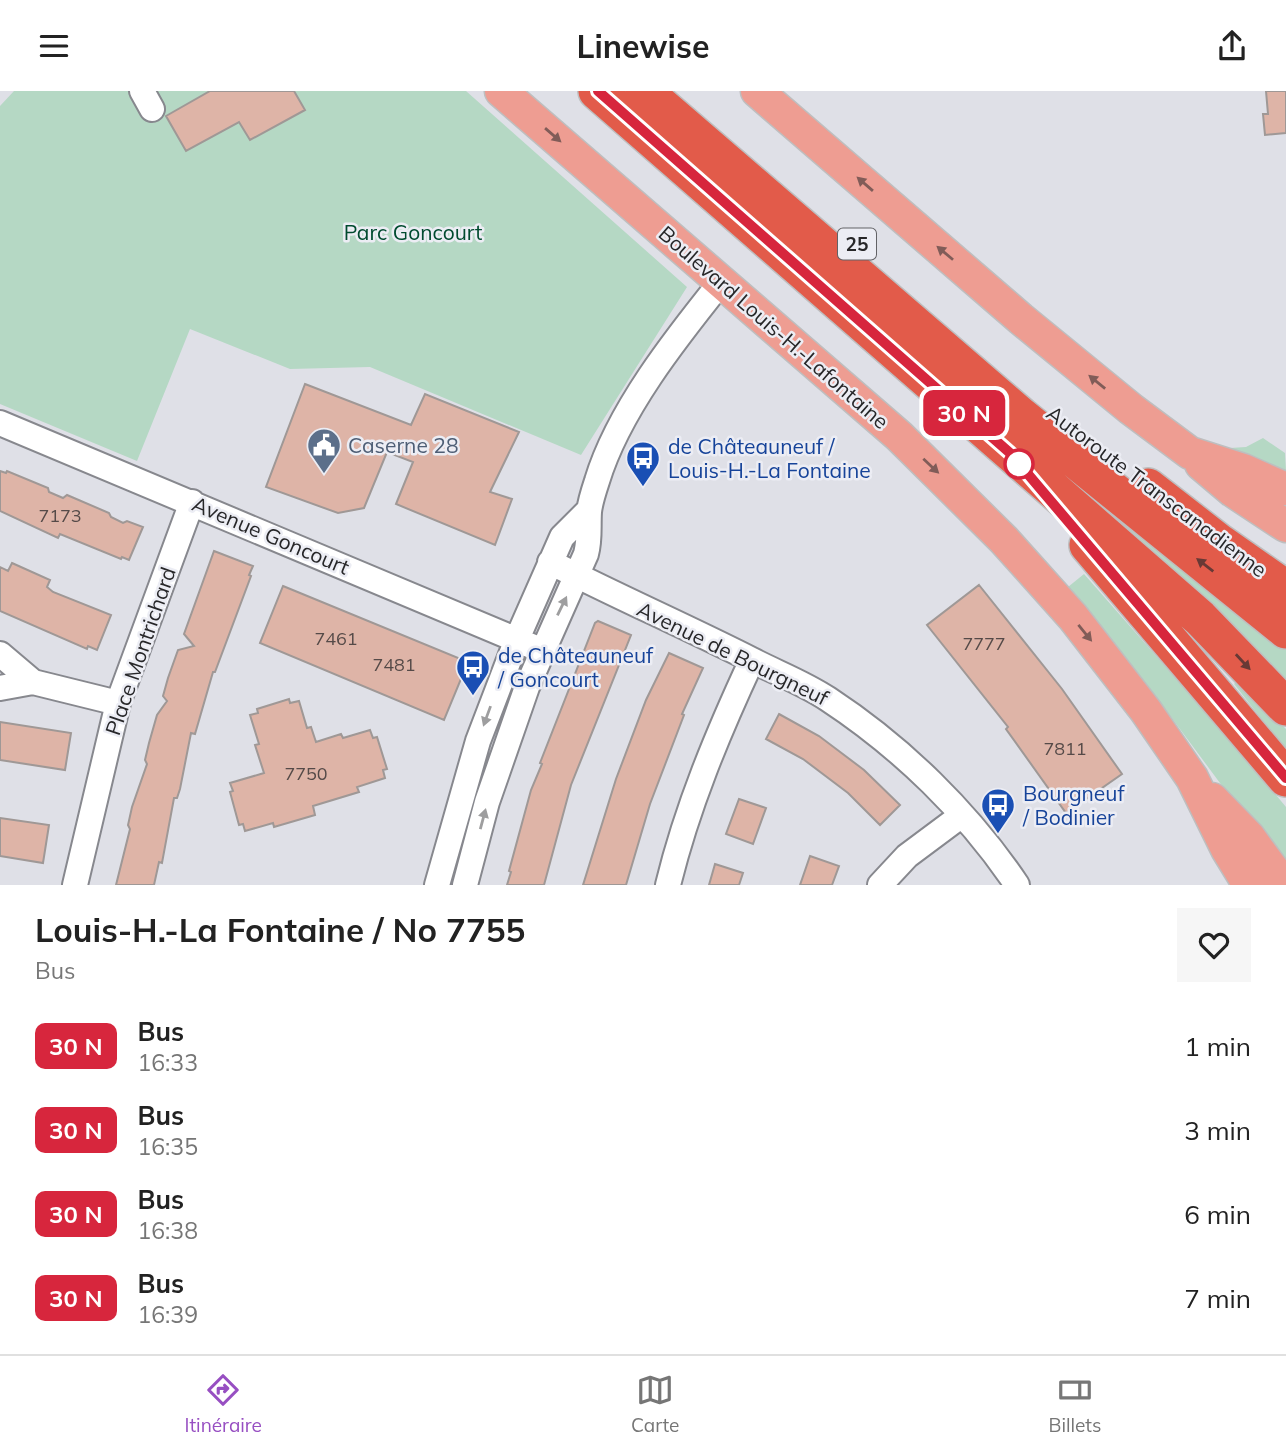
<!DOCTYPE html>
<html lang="fr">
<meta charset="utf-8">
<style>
:root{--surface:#fff;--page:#f6f6f6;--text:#222;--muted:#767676;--line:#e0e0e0;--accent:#974fc2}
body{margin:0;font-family:Mulish,sans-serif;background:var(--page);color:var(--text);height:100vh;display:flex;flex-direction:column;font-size:26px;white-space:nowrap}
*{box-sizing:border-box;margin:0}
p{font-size:23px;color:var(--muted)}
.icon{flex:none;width:38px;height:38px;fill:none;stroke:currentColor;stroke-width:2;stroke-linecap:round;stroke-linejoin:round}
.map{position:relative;height:794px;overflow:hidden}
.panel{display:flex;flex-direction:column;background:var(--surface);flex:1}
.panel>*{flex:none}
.badge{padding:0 14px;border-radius:10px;font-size:24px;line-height:46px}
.map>.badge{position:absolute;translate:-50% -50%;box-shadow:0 0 0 4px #fff}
.round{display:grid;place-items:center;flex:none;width:74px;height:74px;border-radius:0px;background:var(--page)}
.head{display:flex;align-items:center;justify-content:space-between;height:119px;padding:0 35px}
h1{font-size:33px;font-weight:700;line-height:52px}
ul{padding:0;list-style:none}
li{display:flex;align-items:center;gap:21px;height:84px;padding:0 35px}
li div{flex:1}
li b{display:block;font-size:26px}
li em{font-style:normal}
li .badge{min-width:77px;font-weight:700;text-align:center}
header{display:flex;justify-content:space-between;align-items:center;height:91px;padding:0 35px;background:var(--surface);font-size:32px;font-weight:700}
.menu{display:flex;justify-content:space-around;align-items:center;height:98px;border-top:2px solid var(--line);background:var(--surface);font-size:19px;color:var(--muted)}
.menu a{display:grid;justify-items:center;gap:4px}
.menu .current{color:var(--accent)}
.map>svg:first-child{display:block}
.green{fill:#b5d8c4}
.building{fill:#deb4a7;stroke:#9f9896;stroke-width:2}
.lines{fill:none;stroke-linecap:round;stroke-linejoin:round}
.minor-casing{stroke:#87888e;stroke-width:28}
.major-casing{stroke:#bebebf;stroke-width:35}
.highway-casing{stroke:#bebebf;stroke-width:40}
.minor{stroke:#fff;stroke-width:24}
.major{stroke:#ee9d92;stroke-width:32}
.highway{stroke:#e25b4a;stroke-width:37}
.oneway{fill:#815c58}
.oneway2{fill:#683935}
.oneway3{fill:#9e9e9f}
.line-casing{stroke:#fff;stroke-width:16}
.line{stroke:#d7263d;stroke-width:10}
.stop-dot{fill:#fff;stroke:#d7263d;stroke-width:3.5}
.labels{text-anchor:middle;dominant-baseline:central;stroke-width:5;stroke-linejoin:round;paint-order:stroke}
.number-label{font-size:18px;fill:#554a48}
.shield{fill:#ecedf4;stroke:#626266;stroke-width:2}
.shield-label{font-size:19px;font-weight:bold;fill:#272729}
.park-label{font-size:21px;fill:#004b2f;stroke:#ecedf4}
.street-label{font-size:21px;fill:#272729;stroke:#ecedf4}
.service-label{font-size:21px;fill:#4e5e75;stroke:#ecedf4;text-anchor:start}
.transit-label{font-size:21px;fill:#164399;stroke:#ecedf4;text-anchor:start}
</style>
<header><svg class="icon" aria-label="menu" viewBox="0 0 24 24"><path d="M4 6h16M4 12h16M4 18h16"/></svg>Linewise<svg class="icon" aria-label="share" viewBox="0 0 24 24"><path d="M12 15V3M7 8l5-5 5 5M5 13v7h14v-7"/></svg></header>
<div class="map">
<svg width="1286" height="794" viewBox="0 0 1286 794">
<rect width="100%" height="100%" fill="#dfe0e7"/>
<path class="green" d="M14,0H466L687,196L581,364L370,276L290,278L190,238L137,370L0,313V15Z
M1263,347L1285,362L1286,380L1281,384L1229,361L1230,357L1246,356Z
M1079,393L1286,557V597L1162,472Z
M1084,483L1230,649L1286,716V781L1148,595L1068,496Z
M1238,589L1286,638V659L1234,593Z"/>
<path class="building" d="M210,0H294L305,19L250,49L239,31L186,60L166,25Z
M1266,0H1286V42L1265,44L1263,23H1268Z
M305,293L411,334L425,303L519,341L490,401L512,408L495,454L396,413L413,371L387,361L364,417L338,422L266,396Z
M0,380L6,382L7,380L48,397L49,401L63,407L67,404L109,422L111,426L123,432L127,430L143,436L129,469L122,466L121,468L60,443L58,447L0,420Z
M214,460L253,475L249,484L251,485L215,581H213L195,643L191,642L180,698L177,707H174L162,772L159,771L154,794H116L130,738L128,734L132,716L147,673L145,669L149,652L157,624L167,610L163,605L168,587L178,559L194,555L184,543Z
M12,472L50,489L47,496L53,501L111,524L97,559L88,555L87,558L0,520V476L8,480Z
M979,494L1062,598L1122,683L1066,722L1006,638L1008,636L927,534Z
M283,495L468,571L444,629L260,552Z
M598,530L631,544L571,694L544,794H507L511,781L509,780L531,699L542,673L540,672L595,532Z
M669,562L703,577L682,623L684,624L650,713L626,794H583L616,688L646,609Z
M289,608L290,612L299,610L307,637L311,636L316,651L341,643L343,647L370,639L373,647L377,646L387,678L383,679L385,687L357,696L359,701L313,715L315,724L274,736L273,732L245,740L243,733L239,734L230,701L233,700L230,692L264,682L255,654L259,653L250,624L258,622L257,618Z
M779,623L819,645L864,679L900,714L880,734L848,702L803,668L766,648Z
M0,631L71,642L65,679L0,669Z
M739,708L766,717L753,753L726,743Z
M0,727L49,734L43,772L0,765Z
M810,765L839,775L832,794H800Z
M715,773L743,782L739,794H709Z"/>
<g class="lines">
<g class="minor-casing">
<path id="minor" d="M142,0L152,18
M0,332L541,559
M550,471C616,505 685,535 752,569C777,582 804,592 828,608C901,656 968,721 1017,794
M0,563L33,591
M0,597L33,591L118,612
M75,794L118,612L192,411
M437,794L478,650L517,548L562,446L589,419
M465,794L487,711L527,596L586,463C590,448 588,436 589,421C590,411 594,399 597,390C618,320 676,247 721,191
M668,794C687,716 718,642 752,569
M880,794L907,765L962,724"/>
</g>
<g class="major-casing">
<path id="major" d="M501,0L899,345L1004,449L1073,526L1146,620L1192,687L1227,758L1249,794
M757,0L1021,228L1131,318L1190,362L1243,379L1286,398
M1201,373L1233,400L1286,435
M1212,708L1249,746L1284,794"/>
</g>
<g class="highway-casing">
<path id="highway" d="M597,0L1200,527L1286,616
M644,0L1021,325L1286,539
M1148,396L1220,452L1286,498
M1088,454L1286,687"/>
</g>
<use href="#minor" class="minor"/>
<use href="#major" class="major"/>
<use href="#highway" class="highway"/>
</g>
<defs><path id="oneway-solid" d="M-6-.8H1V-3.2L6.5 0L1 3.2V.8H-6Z" transform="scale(1.75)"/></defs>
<g class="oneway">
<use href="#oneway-solid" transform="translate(553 44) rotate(41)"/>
<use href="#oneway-solid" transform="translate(865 93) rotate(-139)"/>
<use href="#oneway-solid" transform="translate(945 162) rotate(-140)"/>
<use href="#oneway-solid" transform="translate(1097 291) rotate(-141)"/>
<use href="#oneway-solid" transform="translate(931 375) rotate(43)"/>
<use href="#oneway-solid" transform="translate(1085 542) rotate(51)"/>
</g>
<g class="oneway2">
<use href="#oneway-solid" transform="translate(1205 474) rotate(-142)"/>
<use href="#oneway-solid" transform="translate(1243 571) rotate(47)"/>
</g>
<g class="oneway3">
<use href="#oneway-solid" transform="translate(562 515) rotate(-64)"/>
<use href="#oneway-solid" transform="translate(487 625) rotate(110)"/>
<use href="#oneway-solid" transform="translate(483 728) rotate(-75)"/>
</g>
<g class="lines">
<g class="line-casing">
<path id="line" d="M598,0L1010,362L1286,687"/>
</g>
<use href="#line" class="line"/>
</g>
<defs>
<g id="civic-pin" transform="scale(1.75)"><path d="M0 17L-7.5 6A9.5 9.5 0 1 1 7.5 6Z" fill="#5c6f8a" stroke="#ecedf4"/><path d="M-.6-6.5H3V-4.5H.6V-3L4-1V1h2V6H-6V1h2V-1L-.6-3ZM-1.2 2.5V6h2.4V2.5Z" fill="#fff"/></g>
<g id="bus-pin" transform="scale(1.75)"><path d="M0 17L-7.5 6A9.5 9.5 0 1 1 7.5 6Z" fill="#1a4fb4" stroke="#ecedf4"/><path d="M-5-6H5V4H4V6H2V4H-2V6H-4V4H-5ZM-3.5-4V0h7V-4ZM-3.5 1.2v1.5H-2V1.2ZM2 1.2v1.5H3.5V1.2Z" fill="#fff"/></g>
</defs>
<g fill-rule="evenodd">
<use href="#civic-pin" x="324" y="354"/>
<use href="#bus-pin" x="643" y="367"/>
<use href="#bus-pin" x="473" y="576"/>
<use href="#bus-pin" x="998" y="714"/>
</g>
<circle class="stop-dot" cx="1019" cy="373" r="14"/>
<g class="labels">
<g class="number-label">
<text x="60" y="424">7173</text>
<text x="336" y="547">7461</text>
<text x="984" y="552">7777</text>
<text x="394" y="573">7481</text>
<text x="1065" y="657">7811</text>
<text x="306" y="682">7750</text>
</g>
<rect class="shield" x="838" y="137.5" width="38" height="31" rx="5"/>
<g class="shield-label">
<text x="857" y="153">25</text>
</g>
<g class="park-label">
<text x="413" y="141">Parc Goncourt</text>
</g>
<g class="street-label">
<text transform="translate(774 236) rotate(41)">Boulevard Louis-H.-Lafontaine</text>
<text transform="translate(1157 400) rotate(37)">Autoroute Transcanadienne</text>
<text transform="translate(271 444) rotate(23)">Avenue Goncourt</text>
<text transform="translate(140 560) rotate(-71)">Place Montrichard</text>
<text transform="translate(733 562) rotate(26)">Avenue de Bourgneuf</text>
</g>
<g class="service-label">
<text x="348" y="354">Caserne 28</text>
</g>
<g class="transit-label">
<text x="668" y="355">de Châteauneuf /<tspan x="668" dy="24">Louis-H.-La Fontaine</tspan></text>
<text x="498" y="564">de Châteauneuf<tspan x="498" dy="24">/ Goncourt</tspan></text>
<text x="1023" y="702">Bourgneuf<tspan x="1023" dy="24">/ Bodinier</tspan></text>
</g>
</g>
</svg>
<b class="badge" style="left:964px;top:322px;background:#d7263d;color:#fff">30 N</b>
</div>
<section class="panel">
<div class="head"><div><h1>Louis-H.-La Fontaine / No 7755</h1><p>Bus</p></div><a class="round"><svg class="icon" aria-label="heart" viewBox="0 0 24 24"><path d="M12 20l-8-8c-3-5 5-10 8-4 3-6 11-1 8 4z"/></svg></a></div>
<ul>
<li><span class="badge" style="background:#d7263d;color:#fff">30 N</span><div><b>Bus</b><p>16:33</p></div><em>1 min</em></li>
<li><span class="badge" style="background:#d7263d;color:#fff">30 N</span><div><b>Bus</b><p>16:35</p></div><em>3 min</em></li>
<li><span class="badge" style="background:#d7263d;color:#fff">30 N</span><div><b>Bus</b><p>16:38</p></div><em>6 min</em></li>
<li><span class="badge" style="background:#d7263d;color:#fff">30 N</span><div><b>Bus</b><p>16:39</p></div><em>7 min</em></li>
</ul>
</section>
<nav class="menu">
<a class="current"><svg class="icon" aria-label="directions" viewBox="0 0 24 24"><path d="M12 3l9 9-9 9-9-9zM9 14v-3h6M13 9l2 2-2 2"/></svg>Itinéraire</a>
<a><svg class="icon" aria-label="map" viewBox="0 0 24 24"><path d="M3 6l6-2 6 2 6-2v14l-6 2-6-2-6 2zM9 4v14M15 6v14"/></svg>Carte</a>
<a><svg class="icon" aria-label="tickets" viewBox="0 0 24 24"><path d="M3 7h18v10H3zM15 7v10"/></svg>Billets</a>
</nav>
